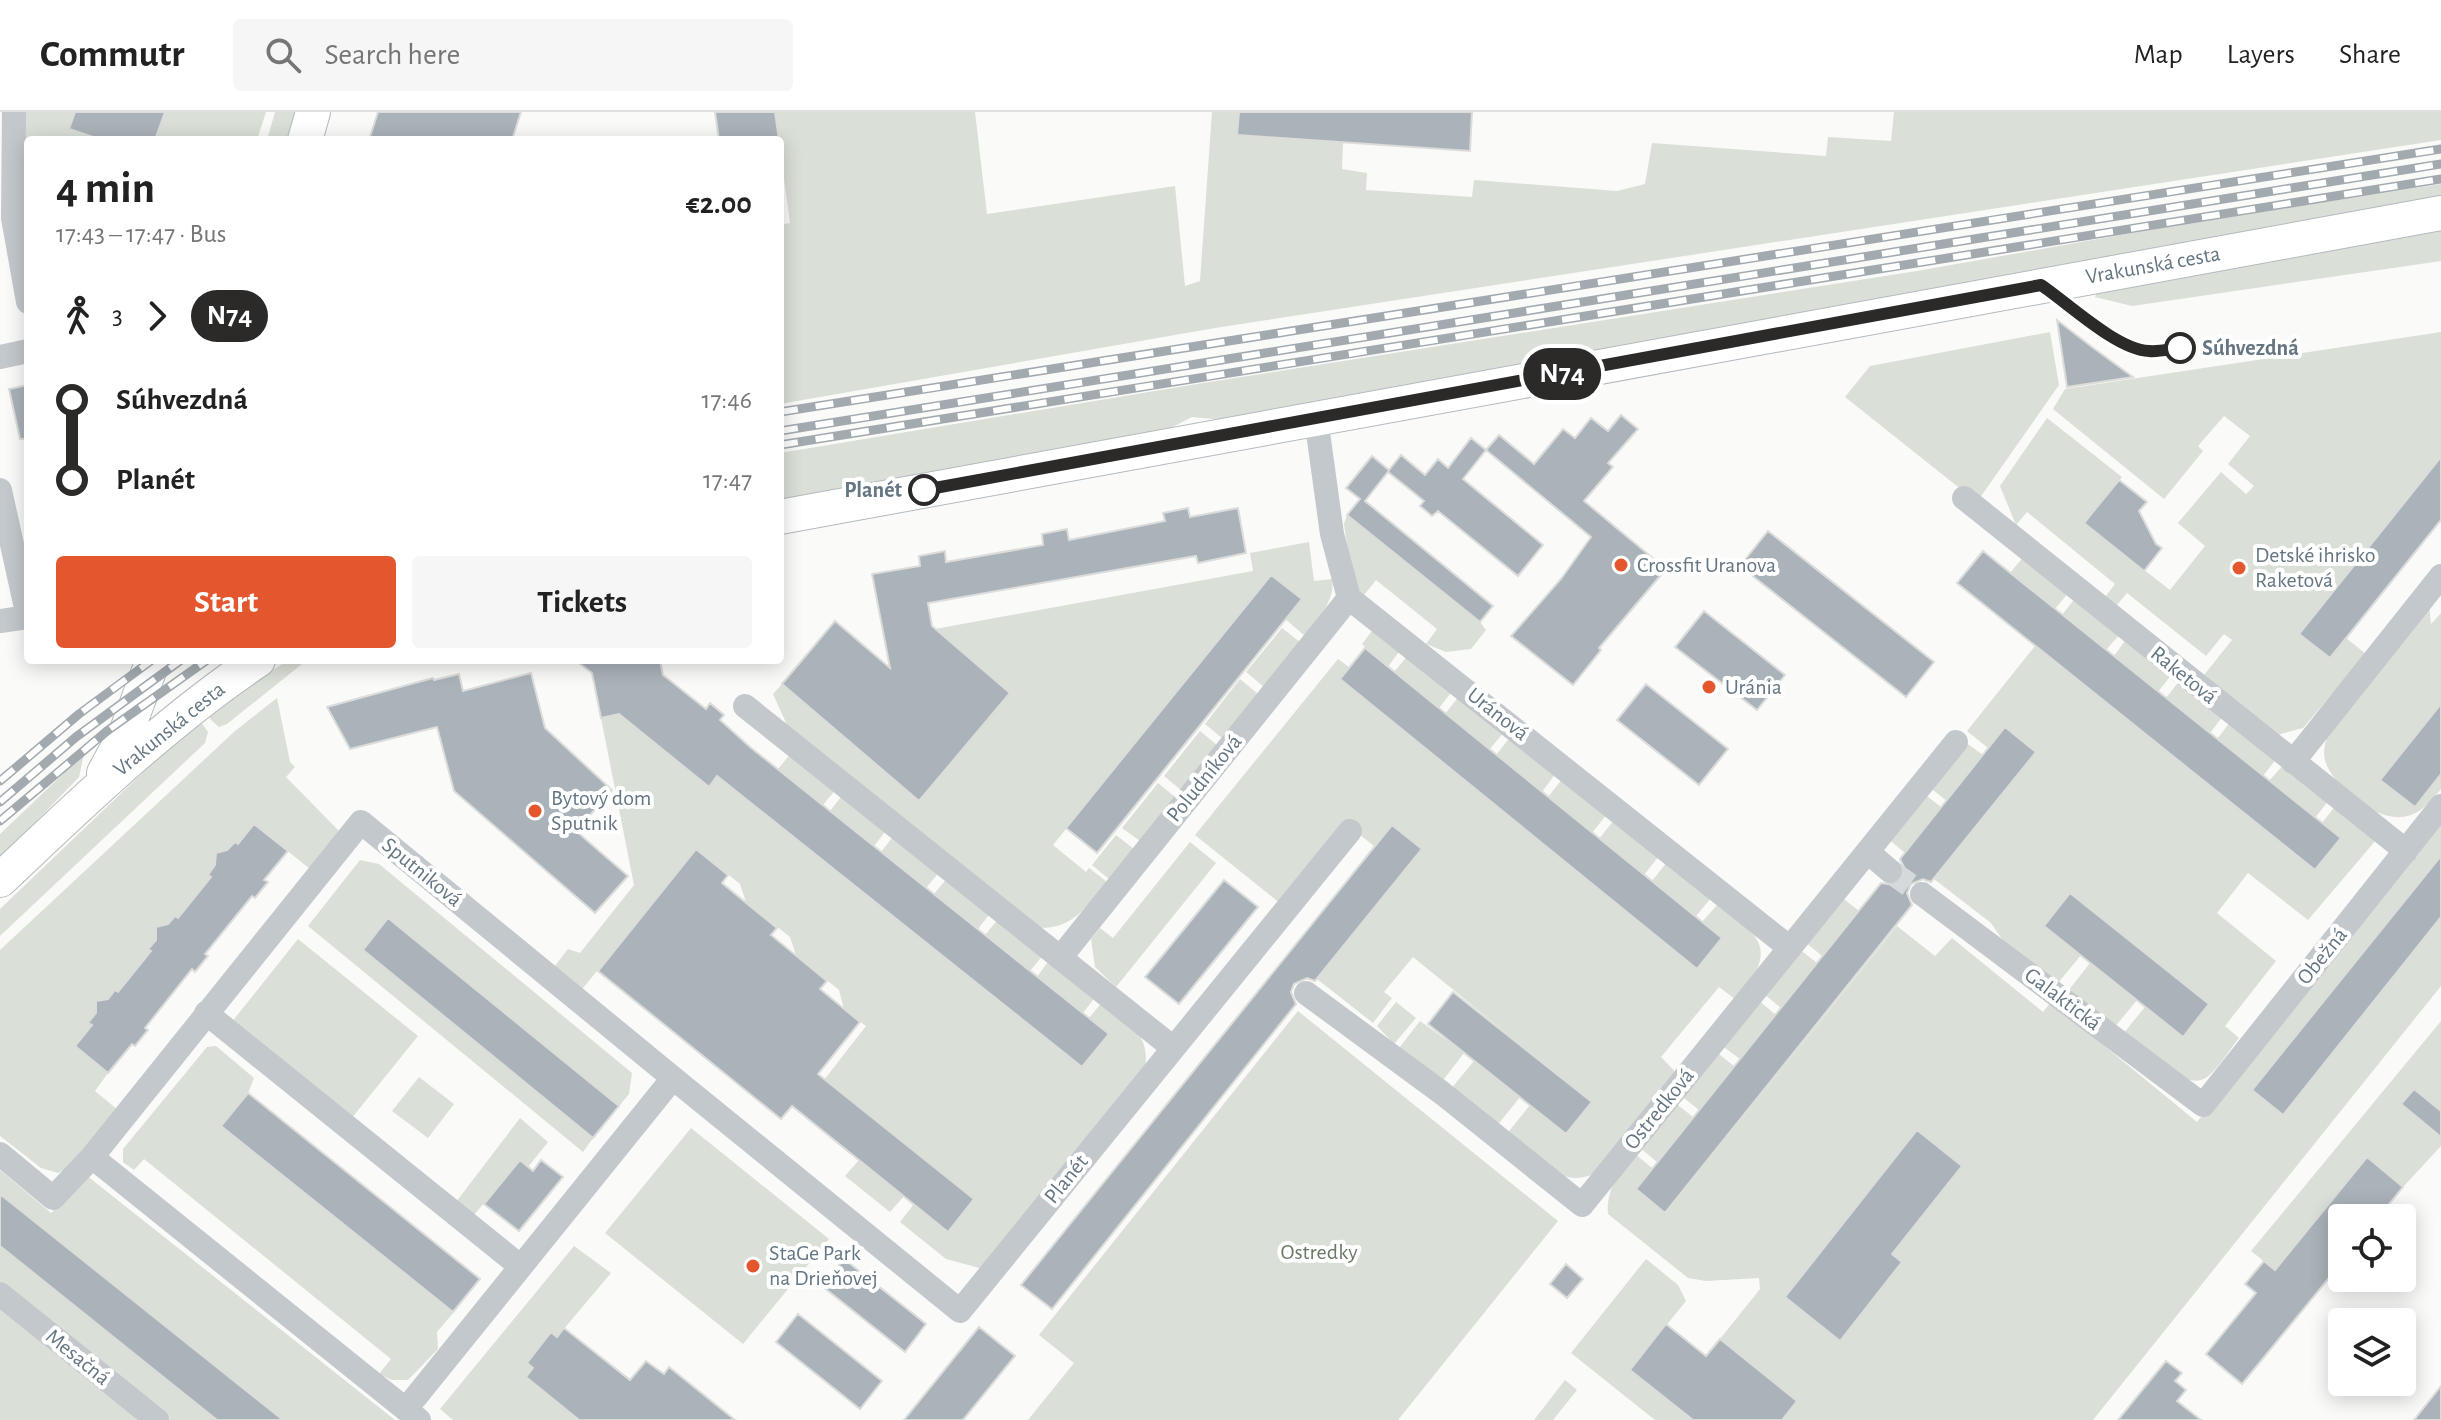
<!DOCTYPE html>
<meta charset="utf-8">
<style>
:root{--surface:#fff;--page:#f6f6f6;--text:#222;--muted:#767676;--line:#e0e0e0;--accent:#e4572e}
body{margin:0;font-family:"Alegreya Sans",sans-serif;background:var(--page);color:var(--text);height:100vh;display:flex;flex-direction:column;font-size:30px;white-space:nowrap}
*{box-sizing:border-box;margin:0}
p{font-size:26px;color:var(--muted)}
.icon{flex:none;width:44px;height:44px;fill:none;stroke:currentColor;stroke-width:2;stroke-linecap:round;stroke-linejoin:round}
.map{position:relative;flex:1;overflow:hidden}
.details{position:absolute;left:24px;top:24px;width:760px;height:528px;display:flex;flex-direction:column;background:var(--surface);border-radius:8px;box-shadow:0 4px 20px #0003}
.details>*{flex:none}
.badge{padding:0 16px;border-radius:26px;font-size:28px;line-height:52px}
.buttons{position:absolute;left:2328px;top:1092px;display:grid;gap:16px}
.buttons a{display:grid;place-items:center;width:88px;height:88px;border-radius:8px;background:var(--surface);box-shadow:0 4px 20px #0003;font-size:40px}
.map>.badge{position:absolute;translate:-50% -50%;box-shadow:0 0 0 4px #fff}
.legs{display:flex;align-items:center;gap:12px;height:88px;padding:0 32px;font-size:26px}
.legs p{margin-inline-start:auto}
.headline{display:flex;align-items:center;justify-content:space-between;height:136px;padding:0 32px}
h1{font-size:44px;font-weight:700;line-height:60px}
.primary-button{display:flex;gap:16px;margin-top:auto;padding:16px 32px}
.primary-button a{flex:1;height:92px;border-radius:8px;background:var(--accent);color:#fff;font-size:32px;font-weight:700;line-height:92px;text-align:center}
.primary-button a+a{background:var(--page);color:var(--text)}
ul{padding:0 32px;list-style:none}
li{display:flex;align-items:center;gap:28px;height:80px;font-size:30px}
li i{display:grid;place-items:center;width:12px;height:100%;margin:0 10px;background:currentColor}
li i::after{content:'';width:20px;height:20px;margin:-10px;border:6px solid;border-radius:50%;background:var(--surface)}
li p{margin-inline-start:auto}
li:first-child i{background:linear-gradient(#0000 50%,currentColor 0)}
li:last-child i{background:linear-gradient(currentColor 50%,#0000 0)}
header{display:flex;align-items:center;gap:48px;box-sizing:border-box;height:112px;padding:0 40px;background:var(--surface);border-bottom:2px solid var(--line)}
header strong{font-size:38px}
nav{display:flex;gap:44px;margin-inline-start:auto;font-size:28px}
.search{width:560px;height:72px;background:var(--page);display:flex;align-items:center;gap:20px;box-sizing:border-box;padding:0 28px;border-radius:8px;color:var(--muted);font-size:30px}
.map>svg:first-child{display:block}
.green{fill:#dadfd7}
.building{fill:#aab3b9;stroke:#dcdcda;stroke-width:2}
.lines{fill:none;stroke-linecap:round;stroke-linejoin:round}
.street-tunnel{stroke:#d5d9db;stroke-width:24;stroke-dasharray:24 12;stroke-linecap:butt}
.secondary-casing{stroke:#b3babf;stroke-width:36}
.street{stroke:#c3c8cc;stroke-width:24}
.secondary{stroke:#fff;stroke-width:34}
.rail-casing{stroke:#a2aab0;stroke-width:9}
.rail{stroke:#fff;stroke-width:6;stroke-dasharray:18;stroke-linecap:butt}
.line-1-casing{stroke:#fff;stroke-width:18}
.line-1{stroke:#2b2a29;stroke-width:12}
.stop-1-dot{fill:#fff;stroke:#2b2a29;stroke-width:4}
.poi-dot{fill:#e4572e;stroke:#fff;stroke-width:3}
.labels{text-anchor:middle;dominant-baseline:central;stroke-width:8;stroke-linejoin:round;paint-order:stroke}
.street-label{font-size:22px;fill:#657683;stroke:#fff}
.stop-label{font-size:22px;font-weight:bold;fill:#657683;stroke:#fff;text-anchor:start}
.poi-label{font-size:22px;fill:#657683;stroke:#fff;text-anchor:start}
.park-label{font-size:22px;fill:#687a64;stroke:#fff}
</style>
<header>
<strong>Commutr</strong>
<div class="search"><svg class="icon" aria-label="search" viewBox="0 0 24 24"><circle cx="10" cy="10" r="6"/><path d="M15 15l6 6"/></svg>Search here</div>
<nav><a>Map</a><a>Layers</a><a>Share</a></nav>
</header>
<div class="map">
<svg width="2441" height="1308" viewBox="0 0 2441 1308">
<rect width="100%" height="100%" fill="#fafaf8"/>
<path class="green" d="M25,0H266L257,28H28L26,100L22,99Z
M275,0H298L289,28H267Z
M775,0H975L987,102L1175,74L1185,174L1200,169L1212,0H1239L1238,23L1343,30L1342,57L1367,61L1366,78L1472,85L1474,68L1617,79L1645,72L1652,31L1826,44L1828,25L1891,29L1894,0H2441V28L1215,216L780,292V113L790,111Z
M2441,72V87L1235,309L1192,305L1157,323L780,393V341L1197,272L1917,159L2171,114Z
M2441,112V149L2132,194L2095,185L2099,176Z
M2050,220L2059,273L1977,390L1845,285L1870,254Z
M2441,220V345L2299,521L2329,546L2346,526L2366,542L2303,616L2277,623L2200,568L2232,528L2224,522L2206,544L2127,481L2116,494L2105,485L2115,472L2027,400L2016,413L2000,374L2047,306L2122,365L2085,412L2170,478L2205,434L2178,411L2221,360L2246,382L2254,374L2228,352L2250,324L2224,304L2198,334L2203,339L2164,387L2053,297L2065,277Z
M1347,403L1480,510L1486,518L1471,537L1446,540L1426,532L1437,517L1376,468L1364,483L1353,473L1344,412Z
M1309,430L1314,469L1332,467C1336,488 1317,508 1305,524L1285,507L1301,487L1271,463L1053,733L1086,760L1089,756L1107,770C1087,795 1070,820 1035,815L792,624L773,582L782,572L919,689L1010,581L935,517L1253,459L1250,441Z
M2024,444L2069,480L2055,497L2010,461Z
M2076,485L2121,521L2106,538L2062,503Z
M2429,493L2431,512L2441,501V677C2430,690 2419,704 2401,705C2375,708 2332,674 2325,648C2322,636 2327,624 2332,613Z
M1375,515L1401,537L1388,555L1362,532Z
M1282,516L1300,530L1264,575L1246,560Z
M2127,526L2172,562L2158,580L2114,544Z
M2035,534L2315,758L2341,727L2322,711L2336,693L2376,728L2308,808L2248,761L2217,801L2276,849L2225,914L2239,926C2229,938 2219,956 2207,965C2185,982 2139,936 2123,922L2145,895L2183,924L2209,892L2070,781L2044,814L2081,843L2058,871L2004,830L1991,811L1934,767L2035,640L2005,615L1988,636L1967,619Z
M1409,542L1453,578L1439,596L1394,560Z
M1338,547L1349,555L1340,567L1697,856L1722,826L1702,810L1718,792C1768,830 1773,836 1739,890L1719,875L1661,945L1680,965L1591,1063C1558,1076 1530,1042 1506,1023L1530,993L1566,1022L1591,990L1413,845L1384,880L1392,886L1373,911L1317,867L1422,737L1392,713L1374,734L1355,719L1281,792L1195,723Z
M288,548H307L227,612L219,615L210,607V600Z
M1240,567L1258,582L1222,626L1205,612Z
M2180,568L2224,603L2210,621L2166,586Z
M1460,583L1505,619L1489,638L1445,602Z
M277,586L290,650L295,655L286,665L340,720L310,757L254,712L75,933L108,961L95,979L118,998L74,1053L58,1061L41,1056L0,1024V838L235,619Z
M639,598L638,618L708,674L718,662L1081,955L1108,923L1089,906L1103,889C1126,910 1151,921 1145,956L983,1157L946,1147L900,1110L914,1092L948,1119L974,1087L824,968L866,914L844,897L839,878L796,843L790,825L746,790L740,772L697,737L579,881L551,859L568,837L580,841L634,773L601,606Z
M2231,609L2277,646L2263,664L2217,627Z
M201,610L208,620L205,631L0,824V797L179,626Z
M1200,619L1217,633L1181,678L1164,664Z
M1511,624L1556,661L1542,680L1496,643Z
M1965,630L1983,643L1947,689L1928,674Z
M792,640L837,676L823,693L778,657Z
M84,642L79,665L0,747V722Z
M2284,652L2329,688L2315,706L2269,669Z
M1563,666L1607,702L1592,721L1548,685Z
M1158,671L1175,685L1140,729L1122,716Z
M844,681L888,716L874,734L830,699Z
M1923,681L1941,695L1905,741L1887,726Z
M1614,708L1659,744L1644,763L1599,727Z
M2441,708V743L2252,978L2283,1003L2441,806V874L2093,1308H1782L1797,1289L1720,1227L1760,1177L1759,1166L1706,1169L1688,1166L1608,1102C1606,1078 1619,1060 1634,1041L1652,1056L1636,1077L1666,1101L1897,814L1935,844L1952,826L2043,900L2051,890L2197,1010Z
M895,722L940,759L926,776L881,740Z
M1116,723L1134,737L1109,767L1092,753Z
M1190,730L1216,751L1116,875L1095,855L1091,827L1100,816L1113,826Z
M360,748L379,752L632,961L629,982L619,994L389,807L363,838L593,1026L583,1040L308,814Z
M1667,750L1711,786L1696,804L1652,769Z
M948,765L991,800L978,817L934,782Z
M1840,784L1859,799L1822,844L1804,829Z
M999,806L1044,842L1030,859L985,823Z
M298,827L418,924L351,1007L231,911Z
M1798,836L1817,851L1781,896L1763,881Z
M1050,847L1096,884L1083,901L1037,865Z
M2090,851L2137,888L2114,916L2068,879Z
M1757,887L1776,903L1740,947L1721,933Z
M1396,890L1416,906L1394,932L1377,914Z
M1298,899L1558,1109L1398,1308H1028L1074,1251L1039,1223Z
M1420,909L1464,941L1441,971L1399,936Z
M2441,909V1034L2403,1075L2367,1045L2275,1158L2251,1139Z
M216,934L254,966L248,981L221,1014L453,1201L437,1220L438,1237L408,1268H392L379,1262L391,1247L144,1047L134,1058L123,1050V1037L207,935Z
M1715,939L1734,954L1699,998L1680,983Z
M1474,949L1520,985L1496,1015L1450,978Z
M419,965L454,992L428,1026L392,999Z
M1674,990L1693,1005L1657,1050L1639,1035Z
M520,1006L548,1030L528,1055L519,1049L474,1103L456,1090Z
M691,1016L829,1127L743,1232L605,1121Z
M859,1048L904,1084L890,1100L845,1064Z
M0,1058L51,1101L86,1063L395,1308H283L0,1082Z
M0,1134L217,1308H0Z
M574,1134L611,1161L557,1225L551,1220L527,1251L533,1256L526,1266L579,1308H453L440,1297Z
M1646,1147L1678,1173L1686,1189L1630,1258L1693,1308H1655L1571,1241Z
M1565,1268L1577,1278L1553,1308H1534Z"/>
<path class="building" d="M75,0H165L155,28H102L69,17Z
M378,0H521L512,28H369Z
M715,0H775L779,28H719Z
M1239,0H1472L1470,39L1237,23Z
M2057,208L2092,235L2133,265L2067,275Z
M28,273V327H20L9,277Z
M1621,303L1638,317L1608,351L1613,355L1584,389L1666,457L1599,536L1601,538L1573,573L1511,524L1561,467L1591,425L1486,338L1499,323L1534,352L1563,317L1575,326L1591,306L1608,319Z
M1471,326L1486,338L1463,367L1543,433L1518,464L1438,399L1432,404L1420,394L1424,389L1388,360L1365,389L1493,494L1480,510L1347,403L1360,387L1346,376L1372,344L1389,358L1401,343L1425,363L1438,347L1448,356Z
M2441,345V408L2330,546L2299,522Z
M2119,368L2147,390L2139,399L2156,432L2162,436L2144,459L2084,411Z
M1188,396L1190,405L1238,396L1246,441L1198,451L1196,444L928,491L932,514L1010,581L919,689L782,572L835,509L890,556L872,462L920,454L919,444L945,439L946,450L1043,433L1042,422L1067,417L1069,428L1165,409L1163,401Z
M1768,419L1934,550L1906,585L1740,454Z
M1983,439L2341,726L2315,758L1957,471Z
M1271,463L1302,487L1097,741L1066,716Z
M1704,499L1785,563L1757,598L1675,535Z
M1365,536L1722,826L1697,857L1340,567Z
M575,548H660L663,563L706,597L710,591L724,603L720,608L750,635L1109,922L1082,955L717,664L709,675L619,602L601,606L592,561Z
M531,561L545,616L612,678L576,719L628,764L595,801L454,679L437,615L350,637L327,595L433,566L434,568L459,562L463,579Z
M1646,572L1728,637L1699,673L1617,608Z
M2441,592V662L2415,695L2380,668Z
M2005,615L2036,640L1931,770L1923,767L1911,772L1907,781L1912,793L1665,1101L1636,1077L1881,771L1894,773L1902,768L1904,755L1900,747Z
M254,712L288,739L264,768L268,770L255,786L252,784L205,842L208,844L195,860L192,857L145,916L148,918L135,934L132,932L108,961L75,934L92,913L88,911L96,901V889L108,887L115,878L118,880L151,839L148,837L156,828V815L168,812L175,804L178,806L211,765L208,763L215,753L216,741L227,738L235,730L238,732Z
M1392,713L1422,737L1315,869L1307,866L1294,872L1291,880L1296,892L1052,1197L1021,1173Z
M696,737L728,763L722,771L777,816L771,823L827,869L820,877L860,910L818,962L974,1087L948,1120L792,994L781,1007L598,859Z
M2441,744V805L2283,1003L2252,978Z
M1224,768L1258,795L1179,892L1145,865Z
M2070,781L2209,892L2183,925L2044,814Z
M388,806L619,994L593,1026L363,838Z
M1453,880L1592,990L1566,1022L1428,912Z
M2414,977L2441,999V1025L2401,992Z
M248,981L480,1167L453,1200L221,1014Z
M1917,1018L1962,1054L1892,1142L1902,1150L1840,1229L1785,1185Z
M2367,1045L2403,1075L2378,1106H2342V1150L2242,1272L2206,1242L2256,1181L2245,1172L2264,1149L2275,1158Z
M520,1048L533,1059L541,1048L563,1065L519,1119L484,1092Z
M0,1082L129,1185L283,1308H217L167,1268L0,1134Z
M844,1147L926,1212L905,1240L822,1174Z
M1566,1152L1583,1167L1567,1186L1550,1172Z
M798,1202L882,1269L860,1297L776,1230Z
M1666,1212L1706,1244L1720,1227L1797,1289L1782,1308H1693L1630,1258Z
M979,1215L1015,1244L963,1308H904Z
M564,1216L630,1268L646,1249L664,1262L669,1255L735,1308H579L526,1265L533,1256L527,1251L551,1220L557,1225Z
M2166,1249L2182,1261L2175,1269L2186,1278L2177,1289L2201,1308H2118Z
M2441,1274V1308H2414Z"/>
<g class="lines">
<path class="street-tunnel" d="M1890,759L1922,782"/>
<g class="secondary-casing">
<path id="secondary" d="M305,28L313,0
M780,405L2441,101
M104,661L126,621L153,548
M0,768C82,691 164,611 258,548"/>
</g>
<path class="street" d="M14,0L13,106L28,190
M0,245L28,239
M1316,306L1332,422L1349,486L1790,836
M0,378L28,505
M1964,386L2406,739
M0,509L28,505
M745,594L1172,935
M2293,650L2441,464
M1868,740L1890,759
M1922,782L2203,993L2441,694
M1060,846L1349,486
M1306,881L1442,981L1582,1093L1956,630
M206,901L520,1154
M673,966L960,1199L1350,719
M0,1042L53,1086L92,1045L361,710L673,966L406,1297
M92,1045L419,1308
M0,1182L157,1308"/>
<use href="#secondary" class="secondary"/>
<g class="rail-casing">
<path id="rail" d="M780,300L2441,37
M780,319L2441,52
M780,333L2441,67
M0,669L79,602L152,548
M0,690L76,625L181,548
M0,709L107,619L207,548"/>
</g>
<use href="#rail" class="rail"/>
</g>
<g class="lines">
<g class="line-1-casing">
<path id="line-1" d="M924,378L2041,173C2068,191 2117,238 2149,239C2159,240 2170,237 2180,236"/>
</g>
<use href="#line-1" class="line-1"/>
</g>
<g class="stop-1-dot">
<circle cx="2180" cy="236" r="14"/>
<circle cx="924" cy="378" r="14"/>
</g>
<g class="poi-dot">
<circle cx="1621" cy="453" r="8"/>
<circle cx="2239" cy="456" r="8"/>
<circle cx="1709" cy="575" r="8"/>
<circle cx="535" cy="699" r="8"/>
<circle cx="753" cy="1154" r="8"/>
</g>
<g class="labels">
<g class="street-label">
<text transform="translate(2153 153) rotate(-10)">Vrakunská cesta</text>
<text transform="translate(2184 563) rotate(39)">Raketová</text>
<text transform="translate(1498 602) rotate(38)">Uránová</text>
<text transform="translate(169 617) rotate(-39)">Vrakunská cesta</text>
<text transform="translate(1204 666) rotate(-51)">Poludníková</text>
<text transform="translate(422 760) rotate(39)">Sputniková</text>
<text transform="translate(2322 844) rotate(-51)">Obežná</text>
<text transform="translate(2063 887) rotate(37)">Galaktická</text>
<text transform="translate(1659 997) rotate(-51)">Ostredková</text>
<text transform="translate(1066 1067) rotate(-51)">Planét</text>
<text transform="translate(78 1245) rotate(39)">Mesačná</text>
</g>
<g class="stop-label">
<text x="2202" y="236">Súhvezdná</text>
<text x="902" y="378" text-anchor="end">Planét</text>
</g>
<g class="poi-label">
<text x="2255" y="443">Detské ihrisko<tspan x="2255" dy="25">Raketová</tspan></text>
<text x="1637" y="453">Crossfit Uranova</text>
<text x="1725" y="575">Uránia</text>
<text x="551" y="686">Bytový dom<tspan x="551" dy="25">Sputnik</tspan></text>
<text x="769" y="1141">StaGe Park<tspan x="769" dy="25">na Drieňovej</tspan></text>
</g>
<g class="park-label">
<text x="1319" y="1140">Ostredky</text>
</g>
</g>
</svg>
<div class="buttons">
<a><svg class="icon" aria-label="locate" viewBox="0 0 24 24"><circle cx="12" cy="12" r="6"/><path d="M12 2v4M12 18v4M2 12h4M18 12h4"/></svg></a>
<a><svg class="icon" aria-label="layers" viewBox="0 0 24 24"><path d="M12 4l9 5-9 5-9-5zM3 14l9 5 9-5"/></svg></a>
</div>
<b class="badge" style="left:1562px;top:262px;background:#2b2a29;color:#fff">N74</b>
<section class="details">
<div class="headline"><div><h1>4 min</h1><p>17:43 – 17:47 · Bus</p></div><b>€2.00</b></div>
<div class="legs"><svg class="icon" aria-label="walk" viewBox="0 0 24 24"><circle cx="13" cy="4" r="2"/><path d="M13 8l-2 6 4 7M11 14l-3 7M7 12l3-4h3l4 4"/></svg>3<svg class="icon" aria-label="forward" viewBox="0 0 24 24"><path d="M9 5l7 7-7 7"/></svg><b class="badge" style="background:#2b2a29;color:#fff">N74</b></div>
<ul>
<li><i style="color:#2b2a29"></i><b>Súhvezdná</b><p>17:46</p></li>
<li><i style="color:#2b2a29"></i><b>Planét</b><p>17:47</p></li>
</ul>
<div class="primary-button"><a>Start</a><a>Tickets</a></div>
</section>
</div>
